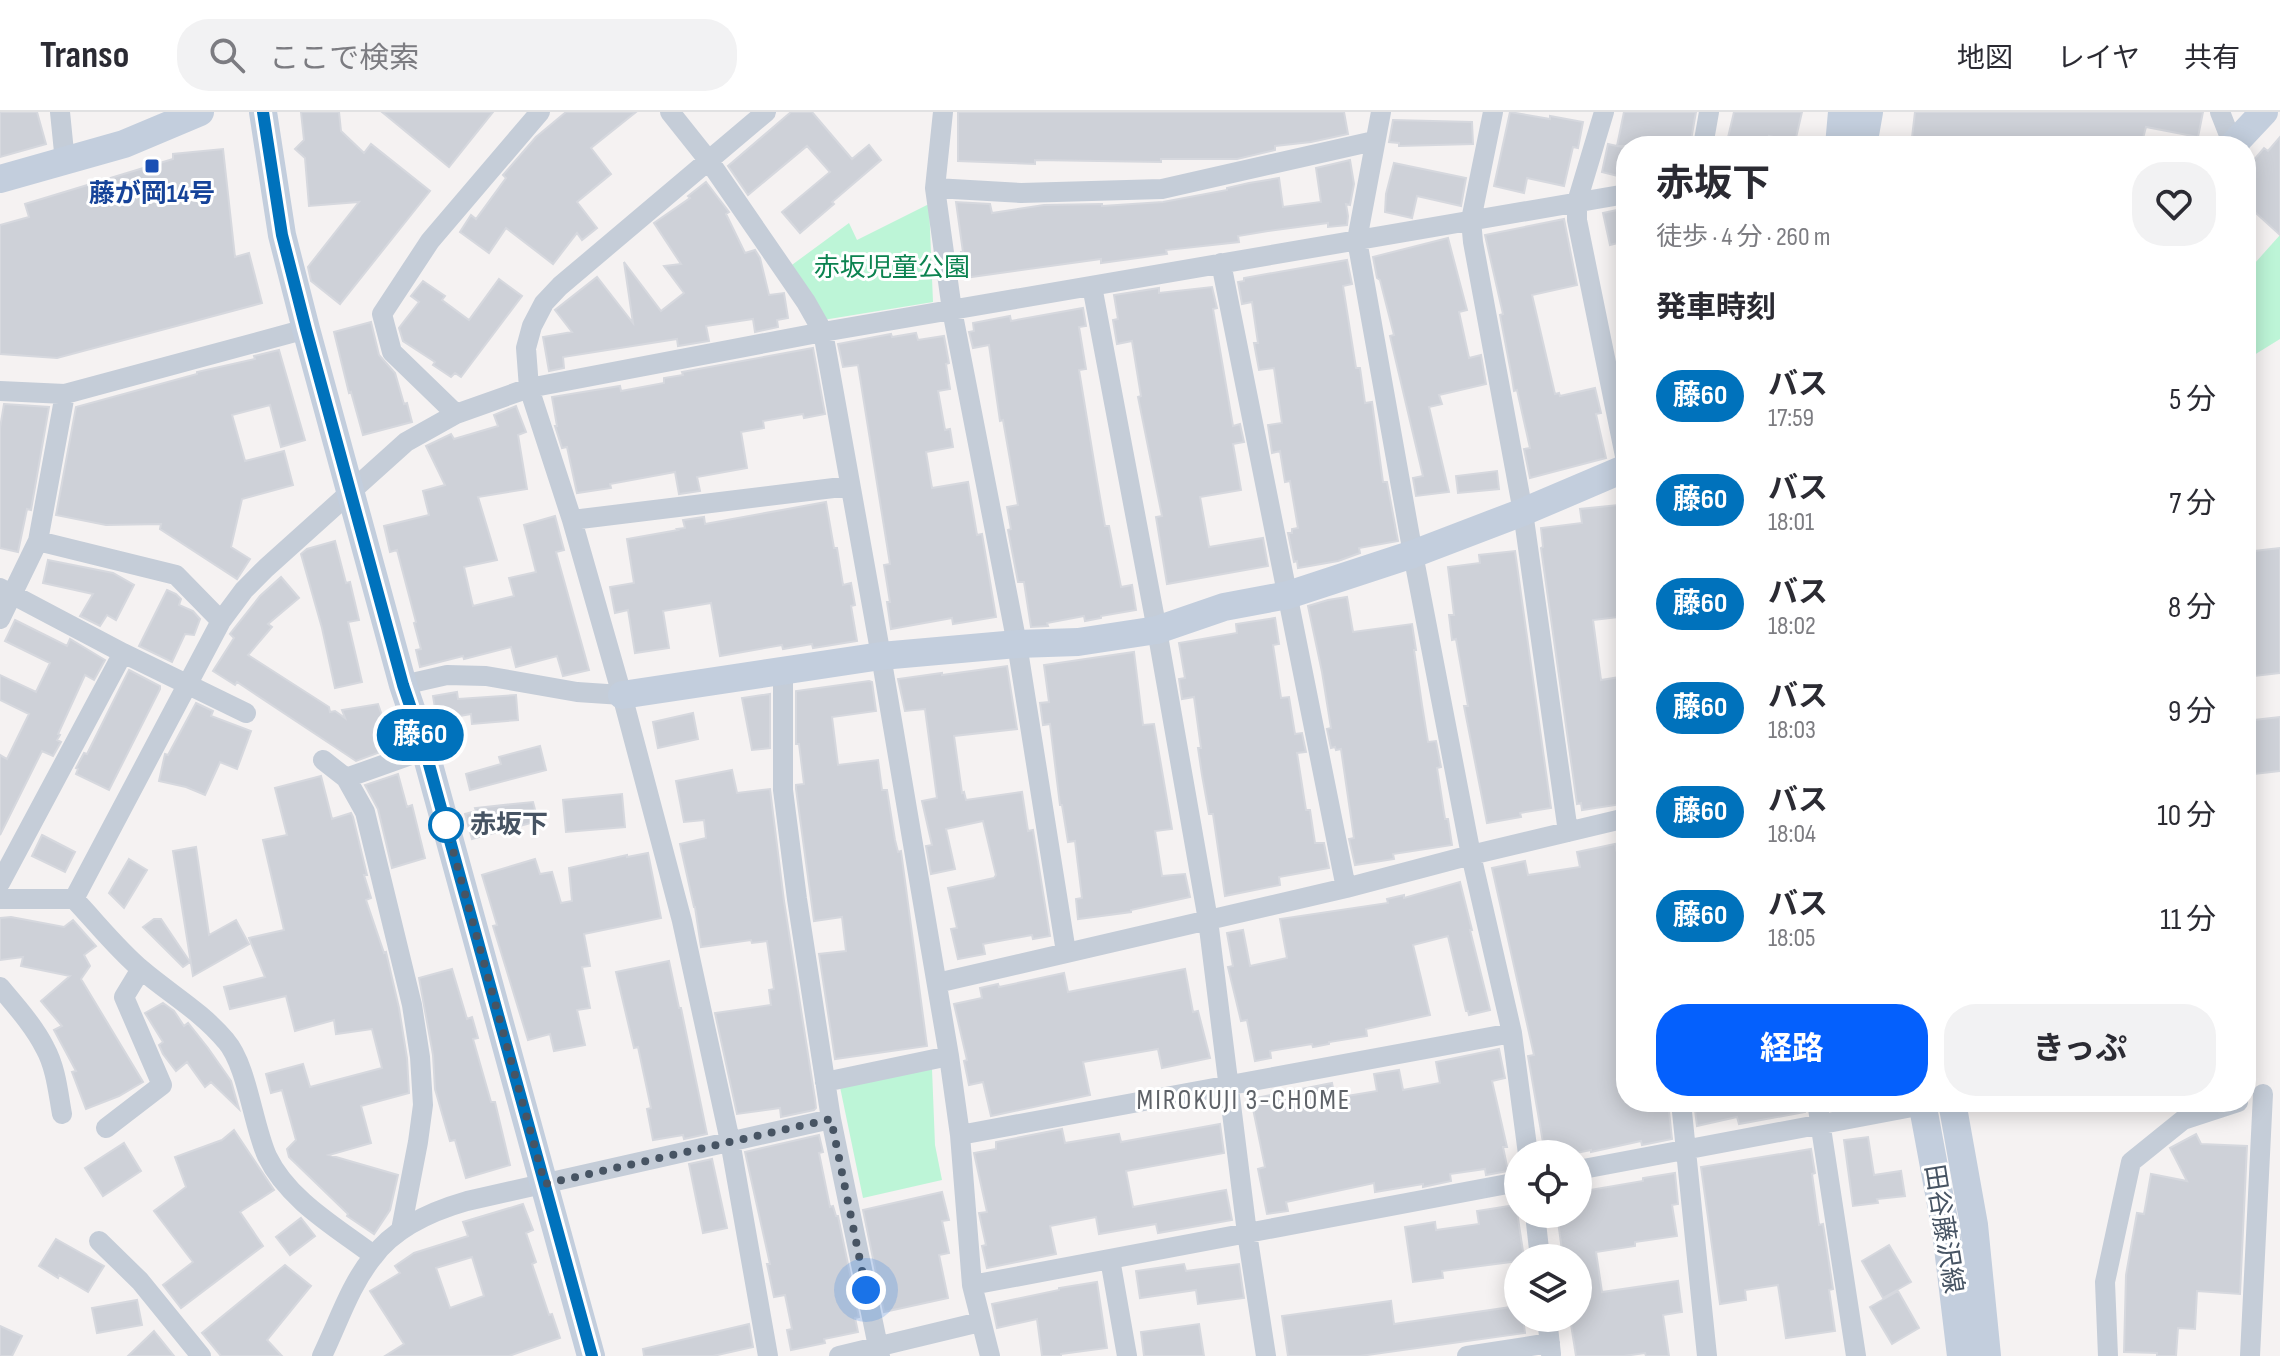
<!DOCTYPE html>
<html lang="ja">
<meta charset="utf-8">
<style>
:root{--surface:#fff;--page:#f2f2f3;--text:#2b2b33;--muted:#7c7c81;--line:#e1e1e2;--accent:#0460fd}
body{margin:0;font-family:"Sofia Sans Condensed","Noto Sans JP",sans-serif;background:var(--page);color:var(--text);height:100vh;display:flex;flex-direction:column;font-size:30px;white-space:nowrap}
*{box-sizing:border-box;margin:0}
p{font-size:26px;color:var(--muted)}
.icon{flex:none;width:44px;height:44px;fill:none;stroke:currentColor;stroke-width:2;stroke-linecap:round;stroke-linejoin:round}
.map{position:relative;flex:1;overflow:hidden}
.side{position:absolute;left:1616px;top:24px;width:640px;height:976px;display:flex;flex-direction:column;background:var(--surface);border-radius:32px;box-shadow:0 4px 20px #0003}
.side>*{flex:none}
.badge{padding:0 16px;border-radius:26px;font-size:28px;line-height:52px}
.tools{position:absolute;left:1504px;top:1028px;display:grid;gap:16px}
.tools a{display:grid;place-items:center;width:88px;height:88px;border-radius:50%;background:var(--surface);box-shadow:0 4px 20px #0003;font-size:40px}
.you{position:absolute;width:40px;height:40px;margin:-20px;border:6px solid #fff;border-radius:50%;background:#1a73e8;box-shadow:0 0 0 12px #1a73e833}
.map>.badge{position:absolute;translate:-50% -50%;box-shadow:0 0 0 4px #fff}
h2{padding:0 40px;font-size:30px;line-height:72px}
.round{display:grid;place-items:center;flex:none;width:84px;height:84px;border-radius:32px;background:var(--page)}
.headline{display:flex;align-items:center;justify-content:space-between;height:136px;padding:0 40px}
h1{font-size:38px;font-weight:700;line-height:60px}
.primary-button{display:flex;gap:16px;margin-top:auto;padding:16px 40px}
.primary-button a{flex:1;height:92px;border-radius:32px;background:var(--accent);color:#fff;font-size:32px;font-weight:700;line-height:92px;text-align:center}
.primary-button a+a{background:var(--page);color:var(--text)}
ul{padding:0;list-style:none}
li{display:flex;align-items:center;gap:24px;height:104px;padding:0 40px}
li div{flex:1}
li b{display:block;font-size:30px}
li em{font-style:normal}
li .badge{min-width:88px;font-weight:700;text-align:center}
header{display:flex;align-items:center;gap:48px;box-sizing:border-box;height:112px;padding:0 40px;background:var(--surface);border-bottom:2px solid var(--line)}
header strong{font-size:38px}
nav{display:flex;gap:44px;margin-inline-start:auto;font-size:28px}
.search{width:560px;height:72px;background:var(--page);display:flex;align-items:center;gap:20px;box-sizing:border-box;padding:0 28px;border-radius:32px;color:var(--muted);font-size:30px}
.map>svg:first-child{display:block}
.green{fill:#bdf5d7}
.building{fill:#ced1d8;stroke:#d6d8de;stroke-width:2;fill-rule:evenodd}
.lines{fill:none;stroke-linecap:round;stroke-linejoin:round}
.street{stroke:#c5cdd8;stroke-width:20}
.secondary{stroke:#c3cedd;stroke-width:28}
.line-casing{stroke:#fff;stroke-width:18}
.line{stroke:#0072bc;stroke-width:12}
.walk{stroke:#475463;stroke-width:8;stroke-dasharray:0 14.4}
.transit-dot{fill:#1a4fb4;stroke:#fff;stroke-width:3}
.stop-dot{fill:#fff;stroke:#0072bc;stroke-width:4}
.labels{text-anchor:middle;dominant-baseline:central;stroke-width:6;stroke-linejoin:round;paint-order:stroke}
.transit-label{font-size:26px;font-weight:bold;fill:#164399;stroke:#fff}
.park-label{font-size:26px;fill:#0c8350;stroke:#fff}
.stop-label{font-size:26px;font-weight:bold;fill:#475463;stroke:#fff;text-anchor:start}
.street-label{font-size:26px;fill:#475463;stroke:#fff}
.neighbourhood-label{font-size:28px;letter-spacing:2px;fill:#5e6268;stroke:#fff}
</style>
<header>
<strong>Transo</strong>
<div class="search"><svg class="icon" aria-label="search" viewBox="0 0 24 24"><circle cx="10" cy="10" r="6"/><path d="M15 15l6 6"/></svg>ここで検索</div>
<nav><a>地図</a><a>レイヤ</a><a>共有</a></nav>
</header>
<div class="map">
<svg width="2280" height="1244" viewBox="0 0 2280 1244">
<rect width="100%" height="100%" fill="#f5f2f2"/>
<path class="green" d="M929,92L933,190L817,209L785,158L849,111L857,128Z
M2280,123V227L2246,248V161Z
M932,957L935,1033L942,1068L863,1086L840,975Z"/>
<path class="building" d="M0,0H37L46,32L0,45Z
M301,0H339L341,19L364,41L371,32L430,79L340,192L311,169L308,155L359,90L309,94L305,46L295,37L304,28Z
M382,0H493L449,55Z
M566,0H636L591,36L611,62L577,90L597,116L582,128L577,121L553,152L506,116L489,141L460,120L471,103L476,107L506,66L503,63L536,25Z
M791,0H812L852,47L869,33L881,48L832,90L834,92L800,121L782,100L830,60L807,34L748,83L728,54Z
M958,0H1344L1348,22L1311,30L1275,34V38L1237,47H1161V50L1035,48V52L958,49Z
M1510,0L1550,7V4L1583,10L1578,36L1573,35L1564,74L1527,66L1524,81L1494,74Z
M1624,0H1696L1690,34H1618L1626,36V57L1620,56L1618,64L1602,60L1608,32L1617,34Z
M1734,0H1802L1795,30L1769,24L1767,34H1726Z
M1915,0H2203L2198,25L2146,15L2141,34H1911Z
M1393,8L1472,10L1473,32L1399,34V31L1389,30Z
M2280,25V123L2246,92V57L2264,36L2268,39Z
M223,37L235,145L249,141L262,191L57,246L0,242V113L29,105L25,92L173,47V42Z
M1350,48L1354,72L1350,93L1346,92L1348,104L1347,113L1328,115V111L1268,119L1238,124L1239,130L1166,138L1167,142L1101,151V147L964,166L961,140H963L956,90L990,92L992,101L1044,93L1102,92V94L1163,90L1227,78V76L1249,71L1279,66L1283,95L1321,90L1316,56Z
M1394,51L1466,66L1461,94L1417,84L1412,106L1385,100L1386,82Z
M706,70L729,100L726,102L745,141L755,138L760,146L769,183L784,181L788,206L777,208L778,215L755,220L753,207L706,214L709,229L678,234L677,227L563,245L564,256L549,259L543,225L572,220L555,198L597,165L633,211L624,150L661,199L684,181L664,154L681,152L654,111L690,86L688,84Z
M1626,96V129L1610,133L1603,101Z
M1564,107L1577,173L1532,183L1555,282L1559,281L1560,284L1595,276L1601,301L1596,302L1606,346L1530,366L1524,337L1530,336L1517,278L1514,279L1512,266L1500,203L1503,202L1485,123Z
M1448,126L1467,198L1459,200L1469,246L1481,243L1486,272L1439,283L1442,292L1429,295L1449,380L1416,384L1413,366L1423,364L1390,224L1394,223L1380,168L1377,166L1373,145Z
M1347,148L1352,172L1343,174L1356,256H1360L1365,291L1372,290L1383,370H1387L1398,429L1359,436L1360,441L1338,449L1298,456L1297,449L1294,450L1288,421H1292V417L1298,416L1290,369L1285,370L1280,339L1272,341L1268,313L1282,311L1274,256L1259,258L1254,231H1258L1252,190L1242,192L1238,170L1244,169V166Z
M499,167L522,184L461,265L455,261L451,265L433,253L435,250L403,229L399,216L419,190L411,184L423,169L445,184L442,188L469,208Z
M1212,175L1217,196L1213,197L1233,314L1240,312L1244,330L1233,332L1241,378L1200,385L1209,435L1263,426L1268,454L1167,472L1156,405L1162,404L1138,285L1141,284L1132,229L1117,232L1113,208L1118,207L1114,183L1159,176V181Z
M1083,196L1086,214L1079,215L1086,257L1079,258L1097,368L1105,414H1109L1121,475L1132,473L1136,498L1101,504V506L1085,509L1084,504L1047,511L1048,514L1031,515L1024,470H1018L1008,418L1011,417L1007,395L1018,393L1003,308L1000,309L989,233L973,236L969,220L974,219L973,211L1010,204L1011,209Z
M371,210L379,243L395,261L404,292L407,291L412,310L363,323L351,280L349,281L334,220Z
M916,221L918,228L944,224L949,251L946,252L950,277L938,279L945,318L950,317L953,335L926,340L932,376L968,370L977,423L982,422L996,505L953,512L952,506L891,517L887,490H890L884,453L890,452L858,253L843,255L838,232L891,222L892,225Z
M813,236L825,302L804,306L803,302L763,309L764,316L741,320L747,356L697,365L700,379L679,382L675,360L610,372L611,376L577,381L567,335L562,336L555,314H557L552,285L620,274L621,279L664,271V266L683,263L682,260Z
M279,238L305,328L281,335L270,293L232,303L245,349L284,339L293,373L242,387L231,435L250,447L237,467L160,417L161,412L106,413L56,403L76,295L197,262V260L255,247L254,244Z
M4,292L49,295L31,398L27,397L18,440L0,436V316Z
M516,294L526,320L518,323L527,377L478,385L497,448L464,455L473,494L514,484L509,466L536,460L524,413L555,404L564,438L556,440L589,558L563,564L557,544L516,555L511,535L464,547L463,544L420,555L416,538L421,537L414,511L416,510L397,438L390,440L384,414L429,403L423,379L445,373L426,334L451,322L454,327L498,314L494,303Z
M1497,359L1499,377L1458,381L1456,364Z
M826,390L834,436H837L843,473L851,471L855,493L851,494L857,529L813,536L812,532L783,537L782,533L720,544L711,491L663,499L669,536L635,541L628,498L615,501L610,475L634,471L627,427L678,418L677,417L685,416L683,408L704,405L705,412Z
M1618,393L1626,443V504L1593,508L1601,568L1626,564V678H1620L1622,692L1582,698L1581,691L1577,692L1541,436L1543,435L1541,416L1582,411L1580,397Z
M335,429L346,471L350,470L359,508L348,510L362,570L335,576L322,516L301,442L307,437Z
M2280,436V561L2246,565V440Z
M1515,439L1551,696L1520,701L1521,705L1487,711L1464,594H1468L1456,527L1452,528L1449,503H1454L1448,455L1480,451L1479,443Z
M48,448L113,461L134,473L116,508L107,503L100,514L80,504L93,482L43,471Z
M281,465L299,486L268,512L272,515L248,543L329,595L330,600L335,599L345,606L342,598L378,592L384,609L389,607L397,634L356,649L237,570L235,573L213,559L234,526L230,522L260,484Z
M167,478L176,482L181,487L179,493L193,499L200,507L194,523L185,522L172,550L139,534Z
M1347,485L1353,520L1412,512L1416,538H1414L1422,593L1428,630L1436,629L1441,655L1437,656L1445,707H1448L1452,733L1393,742L1394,747L1355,753L1349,727L1354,726L1341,637L1336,638L1335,635L1331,636L1327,617L1331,616L1322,560L1308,494L1328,488Z
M1275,506L1279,532L1273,533L1281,586L1289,585L1295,622L1302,621L1306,640L1297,641L1306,698H1310L1315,731H1324L1329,756L1279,765L1280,773L1225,784L1213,702H1209L1202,663L1198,636H1201L1194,585L1182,587L1179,567L1185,566L1179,531L1237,521L1236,512Z
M15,508L67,534L70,527L105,548L94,568L85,563L58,622L60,623L57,628L61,630L53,644L42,639L0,723V643L7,647L29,602L0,588V563L36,580L50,551L5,529Z
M1134,540L1143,613L1154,612L1172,717L1155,719L1162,764L1185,762L1190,785L1131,798V800L1078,807L1076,787L1082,786L1075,729L1068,730L1062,693H1060L1050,612L1043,613L1040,591L1049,590L1044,553Z
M1007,554L1017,617L954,624L962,681L964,680L966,688L1022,680L1028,719L1033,718L1050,824L1033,827L1032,823L983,832L985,842L958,847L951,817L957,816L948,776L994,766L996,763L983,709L946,717L955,757L931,762L926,734L932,733L922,689L937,686L925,597L905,599L898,567L942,561V563Z
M129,558L160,574V577L109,678L76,662L78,657L76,656L84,641L87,642Z
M869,569L872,570L876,599L832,605L838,653L878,648L882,678H887L895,728L898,740L901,739L927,934L835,947L819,842L846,839L842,805L814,809L796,677V673L804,672L799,632H796V579Z
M457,580L458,587L516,583L518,608L472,612L471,602L437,608L433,584Z
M770,582V636L752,638L742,586Z
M196,591L213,599L211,604L251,619L237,657L220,650L205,683L186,675L159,669L165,642L168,643Z
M693,601L698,627L658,636L653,610Z
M2280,605V659L2246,663V609Z
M540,634L546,658L470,678L466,662L501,652L499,645Z
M732,658L737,681L770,677L784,789L815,987L816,996L814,998L781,1005L780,996L737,1002L715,901L771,893L769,878L774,877L767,829L752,831L751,828L701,835L695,795H694L680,732L706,726L704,708L684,710L676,669Z
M398,662L407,695L412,693L425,746L392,756L378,697L365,673Z
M321,664L332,707L351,701L353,705L367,763H364L371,786L366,788L384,841L386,840L399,896L407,946L409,981L361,994L371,1031L329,1043L398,1063L390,1098L374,1122L347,1104L348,1102L289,1045L287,1037L296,1028L282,978L271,981L266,962L303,952L310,975L382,956L372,917L336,922L334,908L295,919L286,884L230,897L224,875L265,865L249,826L284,818L263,728L287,723L275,676Z
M622,682L625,715L566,720L563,688Z
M533,690L538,709L472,727L465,702L476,699L475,696Z
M42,723L75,740L65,760L32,744Z
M1615,732L1626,780V960L1619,961L1625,990H1668L1672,1027L1642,1033L1641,1029L1591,1040V1038L1571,1042H1545L1528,944L1534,943L1492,756L1525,749L1528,763L1580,755L1577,740Z
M196,735L209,823L236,808L249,832L193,864L173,739Z
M648,741L661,806L584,822L590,854L582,855L590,896L577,898L585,933L554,939L550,922L528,928L493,814L497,813L482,763L535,747L540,762L552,760L561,791L572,789L569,756L627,743V745Z
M129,747L147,758L124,796L109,781Z
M1460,770L1472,818H1470L1490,898L1469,903L1468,899H1466L1448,824L1413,833L1430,903L1366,917L1367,924L1329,930V932L1313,935L1312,932L1270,939L1271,946L1255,949L1247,908L1241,909L1228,855L1233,854L1227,821L1243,818L1250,854L1287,846L1280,807L1388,791L1387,787L1404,783V786Z
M11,805L64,815L73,808L96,834L84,843L90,854L81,867L143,970L119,984L86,997L72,960L76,959L54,918L62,914L41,889L70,864L21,854L23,845L0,848V806Z
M154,807H161L190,850L183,855L143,815Z
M669,849L679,896H681L707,1022L684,1027L683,1023L653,1028L647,997L651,996L638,935L634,936L616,860Z
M452,857L467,907L472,905L478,926L473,927L491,990H495L510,1053L466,1066L455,1028L450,1029L435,977L433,943L419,866Z
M1185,857L1193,900L1198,899L1210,946L1162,956L1158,937L1083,950L1090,983L991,1004L983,970L969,973L964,949L967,948L954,892L982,886L980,876L998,872L999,875L1064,861L1068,880Z
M163,891L174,899L184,914L188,911L208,936L231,969L239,997L211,970L205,975L187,950L176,959L163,942L159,933L163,930L145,901Z
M1499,937L1505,966L1492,969L1507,1035H1503L1508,1059L1486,1063L1485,1057L1450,1062L1451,1069L1423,1075V1072L1375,1080L1374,1071L1286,1090L1288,1099L1267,1102L1258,1057L1265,1055L1251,987L1332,971L1335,986L1377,979L1374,962L1399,958L1403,978L1440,971L1436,950Z
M1694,990H1804L1805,1000L1739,1012L1737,1005L1697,1014Z
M1220,1012L1224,1041L1126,1059L1133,1095L1226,1078L1232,1108L1158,1121L1156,1112L1099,1122L1096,1105L1050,1114L1056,1142L987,1156L982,1134L986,1133L979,1101L987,1100L974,1041L996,1037V1030L1062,1017L1065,1031L1119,1022L1121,1030Z
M234,1018L274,1078L240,1100L263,1134L181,1196L163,1173L193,1150L154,1099L186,1075L175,1045L222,1028Z
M2196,1022L2201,1032L2247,1034L2240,1182L2197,1179L2195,1217L2178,1216L2176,1244H2157V1241L2124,1240L2126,1163L2137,1101L2144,1102L2151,1062L2187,1069L2170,1036Z
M819,1023L823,1040L819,1041L830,1095L833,1094L836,1104H838L859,1205L855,1206L858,1220L824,1227L825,1231L791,1238L787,1218L792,1217L785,1183L774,1185L767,1152H770L745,1040Z
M1868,1025L1874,1063L1901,1059L1905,1084L1877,1087L1878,1091L1853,1094L1844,1028Z
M124,1031L141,1059L103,1084L85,1056Z
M1811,1037L1815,1061L1812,1062L1819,1113L1823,1112L1833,1177L1829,1178L1835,1219L1786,1226L1778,1173L1745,1178L1746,1188L1720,1192L1701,1055Z
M712,1047L727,1116L703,1121L689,1052Z
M1675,1061L1678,1092L1672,1093L1677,1124L1635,1130V1134L1596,1140L1602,1180L1678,1169L1682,1200L1663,1203L1669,1244H1646L1645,1241L1624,1244H1576L1570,1206H1578V1146H1563L1557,1102H1578V1080L1643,1069V1066Z
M942,1080L949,1108L942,1109L949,1141L939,1143L948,1186L884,1200L863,1098Z
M523,1092L533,1118L526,1121L536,1150L532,1152L549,1203L552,1202L560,1226L509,1244H385L404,1232L370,1179L400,1161L395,1154L414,1141L468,1124L463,1110ZM472,1145L484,1184L450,1196L436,1156Z
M1516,1093L1524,1146H1518V1149L1442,1159L1443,1166L1413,1170L1405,1115L1435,1110L1436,1118L1479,1112L1477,1099Z
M301,1106L315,1124L290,1143L276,1125Z
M56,1127L104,1154L88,1180L59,1163L58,1166L39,1154Z
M1889,1133L1911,1170L1883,1186L1862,1149Z
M1184,1152L1186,1159L1239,1152L1244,1186L1198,1192L1196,1178L1140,1186L1136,1159Z
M285,1153L311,1174L267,1228L282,1244H221L202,1221Z
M1097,1170L1107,1236L1061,1242V1244H1042L1037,1207L997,1216L992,1192L1059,1178V1176Z
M1898,1179L1919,1216L1892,1232L1870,1195Z
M137,1188L142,1213L97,1221L92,1196Z
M1391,1189L1394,1212L1518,1194V1206H1523L1525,1221L1360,1244H1288L1282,1204Z
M749,1212L753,1235L713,1244H644L643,1237Z
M1199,1212L1204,1244H1144L1141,1220Z
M0,1214L22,1224L12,1244H0Z
M154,1219L174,1244H128Z"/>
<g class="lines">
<path class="street" d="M60,0L65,50
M670,0L709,49L806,190L823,220L881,544L949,944L960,1023L972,1173L990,1244
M766,0L560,174L544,191L532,214L526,236L529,276L572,408L622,583L682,809L730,1029L768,1244
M943,0L935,76L952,198L1017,532L1066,840
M1381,0L1357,128L1413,442L1471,743L1512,921L1528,1042
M1493,0L1471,108L1473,130L1523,400L1568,720
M1604,0L1577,90V108L1626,349
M2220,0L2233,33
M1703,34L1709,0
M935,76L1021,81L1162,77L1374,29
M1221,151L1346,776
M1092,174L1157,518L1208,808L1247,1121L1266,1244
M0,279L65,282L306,217
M456,302L392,240L382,202L430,129L540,0
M572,408L850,374
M38,429L176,463L221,509
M0,476L123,541L246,601
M0,507L38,429L65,282
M783,557V678L797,787L831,1007L880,1244
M403,573L447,563L486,564L577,580L622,583
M323,648L346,666L365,700L412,893L420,945L423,993L418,1030L401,1118
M346,666L425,638
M0,771L123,541
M0,787H74L221,509L244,478L266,456L406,330L456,302L529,276L823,220L1626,82
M74,787C96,810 117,837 142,858C170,882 202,900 226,929C247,953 253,1013 267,1044C288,1088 336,1115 373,1143
M937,871L1346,776L1471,743L1626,706
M0,875C16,894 34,914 45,936C56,956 58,980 62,1002
M825,970L949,944
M1681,990L1707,1244
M1817,990L1856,1244
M106,1016L162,973L124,885L141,857
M960,1023L1512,921
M1578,1058L1923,993
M1535,1102L1540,1146
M99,1129L140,1169L201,1244
M1110,1147L1127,1244
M972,1173L1518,1070
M1547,1206L1551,1242
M322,1244C338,1211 350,1173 373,1145C395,1115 432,1099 467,1089L831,1007
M839,1244L980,1210
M1467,1244L1550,1231
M2108,1244L2105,1170L2131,1050L2183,1008L2238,990
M2250,1244L2263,982"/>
<path class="secondary" d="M263,0L282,123L306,217L403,573L425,638L591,1244
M1839,34L1842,0
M1863,34L1869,0
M2232,34L2264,0
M0,67L124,32L200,0
M622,583L881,544L1017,532L1078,530L1157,518L1224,495L1288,483L1413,442L1523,400L1626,356
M1922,990L1946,1119L1961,1244
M1952,990L1974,1113L1987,1244"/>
</g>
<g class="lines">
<g class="line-casing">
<path id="line" d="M263,0L282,123L306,217L403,573L425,638L592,1244"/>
</g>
<use href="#line" class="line"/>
<path class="walk" d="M446,713L545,1072L831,1007L866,1178"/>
</g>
<rect class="transit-dot" x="144" y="46" width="16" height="16" rx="4"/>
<circle class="stop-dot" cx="446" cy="713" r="16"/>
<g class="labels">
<g class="transit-label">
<text x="152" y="82">藤が岡14号</text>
</g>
<g class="park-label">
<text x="892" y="156">赤坂児童公園</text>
</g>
<g class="stop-label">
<text x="470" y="713">赤坂下</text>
</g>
<g class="street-label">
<text transform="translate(1943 1117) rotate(81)">田谷藤沢線</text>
</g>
<g class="neighbourhood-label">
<text x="1244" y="988">MIROKUJI 3-CHOME</text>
</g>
</g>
</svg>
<div class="tools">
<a><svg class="icon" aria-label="locate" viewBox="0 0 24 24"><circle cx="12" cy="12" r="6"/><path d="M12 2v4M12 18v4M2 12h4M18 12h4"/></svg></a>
<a><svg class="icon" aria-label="layers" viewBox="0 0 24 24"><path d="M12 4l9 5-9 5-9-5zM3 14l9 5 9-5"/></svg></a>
</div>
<div class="you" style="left:866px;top:1178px"></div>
<b class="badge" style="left:420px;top:623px;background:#0072bc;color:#fff">藤60</b>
<section class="side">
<div class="headline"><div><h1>赤坂下</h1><p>徒歩 · 4 分 · 260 m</p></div><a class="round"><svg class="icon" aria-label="heart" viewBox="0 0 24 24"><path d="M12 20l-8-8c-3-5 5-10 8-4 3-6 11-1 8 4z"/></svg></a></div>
<h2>発車時刻</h2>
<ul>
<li><span class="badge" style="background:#0072bc;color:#fff">藤60</span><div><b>バス</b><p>17:59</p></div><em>5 分</em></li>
<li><span class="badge" style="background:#0072bc;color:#fff">藤60</span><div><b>バス</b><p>18:01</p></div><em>7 分</em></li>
<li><span class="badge" style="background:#0072bc;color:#fff">藤60</span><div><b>バス</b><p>18:02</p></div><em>8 分</em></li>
<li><span class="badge" style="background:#0072bc;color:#fff">藤60</span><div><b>バス</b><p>18:03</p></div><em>9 分</em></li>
<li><span class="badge" style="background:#0072bc;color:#fff">藤60</span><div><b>バス</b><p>18:04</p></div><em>10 分</em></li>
<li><span class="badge" style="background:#0072bc;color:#fff">藤60</span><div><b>バス</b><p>18:05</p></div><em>11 分</em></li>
</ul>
<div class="primary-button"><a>経路</a><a>きっぷ</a></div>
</section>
</div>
